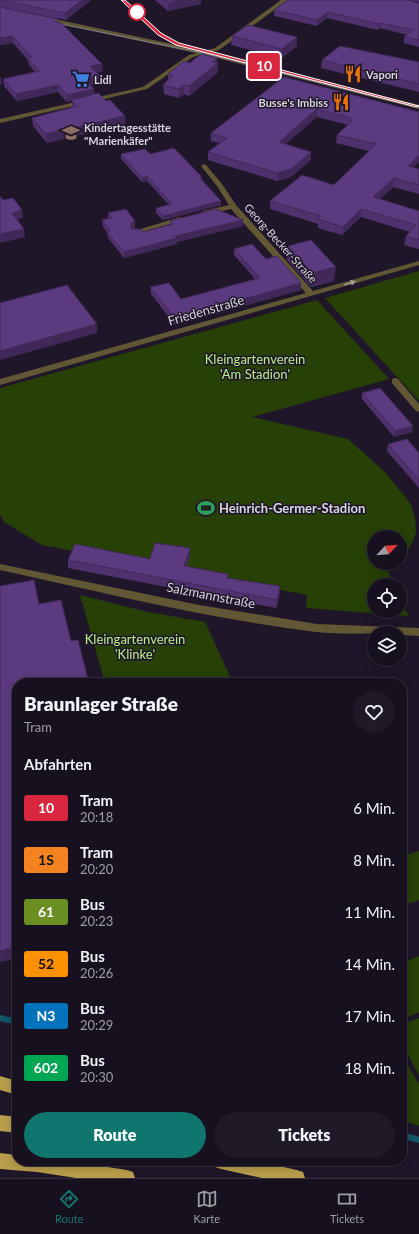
<!DOCTYPE html>
<html lang="de">
<meta charset="utf-8">
<style>
:root{--surface:#17111f;--page:#201a28;--text:#f1f3f6;--muted:#9e9da4;--line:#36313d;--accent:#0f766e}
body{margin:0;font-family:Lato,sans-serif;background:var(--page);color:var(--text);height:100vh;display:flex;flex-direction:column;font-size:15px;white-space:nowrap}
*{box-sizing:border-box;margin:0}
p{font-size:13px;color:var(--muted)}
.icon{flex:none;width:22px;height:22px;fill:none;stroke:currentColor;stroke-width:2;stroke-linecap:round;stroke-linejoin:round}
.map{position:relative;flex:1;overflow:hidden}
.drawer{position:absolute;left:12px;top:678px;width:395px;height:488px;display:flex;flex-direction:column;background:var(--surface);border-radius:16px;box-shadow:0 2px 10px #0003,0 0 0 1px var(--line)}
.drawer>*{flex:none}
.badge{padding:0 8px;border-radius:3px;font-size:14px;line-height:26px}
.needle{width:26px;rotate:64deg}
.fabs{position:absolute;left:367px;top:530px;display:grid;gap:8px}
.fabs a{display:grid;place-items:center;width:40px;height:40px;border-radius:50%;background:var(--surface);box-shadow:0 2px 10px #0003,0 0 0 1px var(--line);font-size:20px}
.map>.badge{position:absolute;translate:-50% -50%;box-shadow:0 0 0 2px #fff}
h2{padding:0 12px;font-size:15px;line-height:36px}
.round{display:grid;place-items:center;flex:none;width:42px;height:42px;border-radius:21px;background:var(--page)}
.head{display:flex;align-items:center;justify-content:space-between;height:68px;padding:0 12px}
h1{font-size:19px;font-weight:800;line-height:30px}
.primary-button{display:flex;gap:8px;margin-top:auto;padding:8px 12px}
.primary-button a{flex:1;height:46px;border-radius:24px;background:var(--accent);color:#fff;font-size:16px;font-weight:800;line-height:46px;text-align:center}
.primary-button a+a{background:var(--page);color:var(--text)}
ul{padding:0;list-style:none}
li{display:flex;align-items:center;gap:12px;height:52px;padding:0 12px}
li div{flex:1}
li b{display:block;font-size:15px}
li em{font-style:normal}
li .badge{min-width:44px;font-weight:700;text-align:center}
.tabs{display:flex;justify-content:space-around;align-items:center;height:56px;border-top:1px solid var(--line);background:var(--surface);font-size:11px;color:var(--muted)}
.tabs a{display:grid;justify-items:center;gap:2px}
.tabs .active{color:var(--accent)}
.map>svg:first-child{display:block}
.green{fill:#264006}
.lines{fill:none;stroke-linecap:round;stroke-linejoin:round}
.stream{stroke:#135667;stroke-width:6}
.minor{fill:#625735;fill-rule:evenodd}
.tertiary{fill:#625735;fill-rule:evenodd}
.trunk{fill:#b89e4c;fill-rule:evenodd}
.tram{stroke:#827c8b;stroke-width:1}
.wall{fill:#4f326d}
.shaded-wall{fill:#402959}
.building{fill:#5c3a7f;stroke:#402959}
.oneway{fill:#a39c94}
.line{fill:#d7263d;stroke:#fff}
.stop-dot{fill:#fff;stroke:#d7263d;stroke-width:2}
.labels{text-anchor:middle;dominant-baseline:central;stroke-width:3;stroke-linejoin:round;paint-order:stroke}
.far-poi-label{font-size:11px;font-weight:bold;fill:#d9d4e1;stroke:#1f1729;text-anchor:start}
.far-street-label{font-size:11px;fill:#d9d4e1;stroke:#1f1729}
.street-label{font-size:13px;fill:#d9d4e1;stroke:#1f1729}
.park-label{font-size:13px;fill:#b8f088;stroke:#1f1729}
.poi-label{font-size:13px;font-weight:bold;fill:#d9d4e1;stroke:#1f1729;text-anchor:start}
</style>
<div class="map">
<svg width="419" height="1178" viewBox="0 0 419 1178">
<rect width="100%" height="100%" fill="#1f1729"/>
<path class="green" d="M419,271V401L325,298Z
M317,300L389,379L252,417L348,439L385,472L410,503L415,517L416,532L413,540L410,547L400,557V537H374V563H391L386,566L393,585H374V611H400V601L409,616L306,608L307,595L42,545L4,522L0,514V388Z
M80,595L148,612L205,622L233,683H105Z
M419,851V900L402,906V856Z
M419,956V1012L402,1020V963Z
M419,1018V1075L402,1044V1025Z
M402,1055L419,1084V1126L402,1120Z"/>
<g class="lines">
<path class="stream" d="M0,1018L17,1022
M402,1135L419,1140"/>
<path class="minor" d="M281,0H288L219,50L193,57L147,89L0,123V119L143,87L189,55L215,48Z
M204,164L206,165L222,184L236,205L313,291L419,261V265L0,385V379L306,293L231,209L203,215V211L229,205L217,186L201,166Z
M180,217L187,219L135,234L131,232Z
M395,378L398,379L419,404V412L416,411L392,383V379Z
M0,564L199,605L317,624L419,628V636L400,635V633C372,633 345,635 316,632C210,619 105,593 0,570Z"/>
<path class="tertiary" d="M45,17L205,51L419,105V109L205,55L43,20V18Z"/>
<path class="trunk" d="M0,1076L17,1081V1095L0,1090Z
M0,1115L17,1117V1133L0,1131Z
M0,1153L17,1155V1161H68L127,1170L133,1172L135,1178H76L37,1172L0,1169Z
M213,1161H256L297,1170L303,1172L305,1178H262L221,1169L215,1167Z"/>
<path class="tram" d="M123,0L159,34L179,44
M51,22L203,53L419,108"/>
</g>
<path class="wall" d="M0,0H91L66,20L0,7L58,22L103,71L96,73L100,83L90,85L94,89V94L126,124L47,143L33,126L32,118L72,108V101L67,102L58,92L17,101L4,86L3,79L35,72L29,65L28,60L13,43L0,45Z
M155,0H201V4L168,11Z
M408,0H419V2Z
M419,3V47L404,43V37L407,35L380,28L378,30L327,18L317,26L274,16V10Z
M232,36L297,37V46L282,58L231,45Z
M322,60L419,62V92L321,68Z
M190,63H217L218,72L189,96L184,94L179,98L164,94L163,85L168,80V74Z
M284,77L419,112L414,168L419,169V194L393,187L380,199L419,211V249L404,245L406,236L410,232L361,217L342,235L318,228V224L270,209V201L334,185L369,151L336,143L337,135L348,125L317,117L285,144L311,160L291,177L277,181L208,160V152L219,143L211,141V133Z
M121,154H150L202,177V180L221,201V205L163,220L156,213V208L169,205L147,181L142,182L121,159Z
M108,213L135,221V228L131,229L143,232L170,225V221L243,220V226L177,242V244L124,258L108,238L107,233L103,226L102,220L108,219Z
M288,246L334,281L311,287L287,260Z
M234,249L266,259L301,290L175,325L151,294L150,287L181,299L255,279L234,255Z
M362,393L412,432L394,437L362,399Z
M388,444L419,453V488L387,451Z
M190,548V556L187,566L228,578L280,586V594L276,608L68,568V560L150,559Z"/>
<path class="shaded-wall" d="M82,0H91L66,20L65,13Z
M183,0H201V4L168,11V3Z
M328,12L327,18L317,26V20Z
M381,23L380,28L378,30V24Z
M12,36L13,43L0,45V38Z
M297,37V46L282,58V49Z
M217,58L218,72L189,96V86L212,62Z
M102,64L103,71L91,74L90,66Z
M100,76V83L85,87L84,79Z
M0,77H1L2,84L0,85Z
M58,85V92L17,101L16,94Z
M183,85L184,94L179,98V89Z
M94,89V96L71,100L72,101L67,102V95Z
M317,109V117L278,151L279,142Z
M125,116L126,124L47,143L46,134Z
M311,152V160L291,177L277,181V173Z
M419,155V162L407,174L408,166Z
M147,176V181L142,182V178Z
M394,178L393,187L373,206V197Z
M221,201V205L163,220V216Z
M361,209V217L342,235L343,227Z
M22,210L23,218L13,221L12,213Z
M243,220V226L177,242V244L124,258V252L175,236Z
M135,221V228L131,229V223Z
M24,229L25,237L0,243V234Z
M336,267L334,281L311,287L312,273Z
M301,283V290L175,325V318Z
M97,324V333L0,360V351Z
M413,426L412,432L394,437L395,431Z
M190,548V556L184,573V566Z
M280,586V594L276,608L277,600Z
M17,947V959L0,962V951Z"/>
<path class="building" d="M1,0H82L65,13Z
M164,0H183L168,3Z
M288,0H408L419,3V40L404,37L413,30L381,23L378,24L328,12L317,20L274,10Z
M0,7L58,19L55,22L61,23L102,64L90,66L100,76L84,79L94,89L67,95L58,85L16,94L3,79L40,71L28,58L32,57L12,36L0,38Z
M248,25L297,37L282,49L232,36Z
M340,46L419,62V84L322,60Z
M201,54L217,58L212,62L218,63L189,86L183,85L179,89L163,85L173,76L168,74L184,61L190,63Z
M284,77L419,112V155L408,166L419,169V185L394,178L373,197L419,211V240L406,236L416,225L361,209L343,227L318,219L321,216L270,201L302,175L334,185L376,144L337,135L352,121L349,120L351,118L317,109L279,142L311,152L291,169L277,173L208,152L227,138L211,133Z
M98,93L106,101L110,100L125,116L46,134L32,118L77,106L71,100Z
M174,148L202,177H199L221,201L163,216L156,208L172,204L147,176L142,178L121,154L145,149L150,154Z
M0,196L3,200L13,198L22,210L12,213L24,229L0,234Z
M126,209L135,221L131,223V229H141L143,232L173,224L170,221L216,209L243,220L175,236L177,238L124,252L107,232L110,231L102,220L112,218L108,213Z
M311,240L336,267L312,273L288,246Z
M252,244L266,259L277,256L301,283L175,318L150,287L169,283L181,299L260,278L234,249Z
M67,285L97,324L0,351V303Z
M380,388L413,426L395,431L362,393Z
M407,439L419,453V480L388,444Z
M155,543L190,548L184,566L228,574L227,578L280,586L277,600L68,560L75,544L150,559Z
M34,580L39,604L61,600L71,641L78,640L89,683H17V947L0,951V586Z"/>
<defs><path id="oneway-solid" d="M-6-.8H1V-3.2L6.5 0L1 3.2V.8H-6Z"/></defs>
<use class="oneway" href="#oneway-solid" transform="translate(350 283) rotate(-16)"/>
<path class="line" d="M121,0H125L161,33L179,43L419,106L417,107L176,45L158,35Z"/>
<defs>
<g id="restaurant-bare" transform="scale(1.38)"><path d="M-5-6h1v4h1v-4h1v4h1v-4h1v5L-1.5 .5V6h-2V.5L-5-1ZM5-6V6H3V1.5H1.5Q1.5-4 5-6Z" fill="#e8710a" stroke="#1f1729" stroke-width="2.5" paint-order="stroke"/></g>
<g id="supermarket-bare" transform="scale(1.38)"><path d="M-6-5.5h2.5l.6 2H6L4.5 2H-2.5L-4.4-4H-6ZM-1.5 3.2a1.3 1.3 0 1 0 .1 0ZM3 3.2a1.3 1.3 0 1 0 .1 0Z" fill="#3f7fe0" stroke="#1f1729" stroke-width="2.5" paint-order="stroke"/></g>
<g id="school-bare" transform="scale(1.38)"><path d="M0-5L7-2L0 1L-7-2ZM-4 1L0 2.5L4 1V4Q0 6-4 4Z" fill="#8d6e63" stroke="#1f1729" stroke-width="2.5" paint-order="stroke"/></g>
<g id="stadium-bare" transform="scale(1.38)"><path d="M0-5a6.5 5 0 1 0 0 10a6.5 5 0 1 0 0-10ZM-3.5-1.8h7v3.6h-7Z" fill="#2e9e5b" stroke="#1f1729" stroke-width="2.5" paint-order="stroke"/></g>
</defs>
<g fill-rule="evenodd">
<use href="#restaurant-bare" x="353" y="74"/>
<use href="#supermarket-bare" x="81" y="79"/>
<use href="#restaurant-bare" x="341" y="102"/>
<use href="#school-bare" x="71" y="133"/>
<use href="#stadium-bare" x="206" y="508"/>
</g>
<circle class="stop-dot" cx="137" cy="12" r="8"/>
<g class="labels">
<g class="far-poi-label">
<text x="366" y="74">Vapori</text>
<text x="94" y="79">Lidl</text>
<text x="328" y="102" text-anchor="end">Busse's Imbiss</text>
<text x="84" y="127">Kindertagesstätte<tspan x="84" dy="13">"Marienkäfer"</tspan></text>
</g>
<g class="far-street-label">
<text transform="translate(281 243) rotate(48)">Georg-Becker-Straße</text>
</g>
<g class="street-label">
<text transform="translate(206 310) rotate(-16)">Friedenstraße</text>
<text transform="translate(211 595) rotate(11)">Salzmannstraße</text>
</g>
<g class="park-label">
<text x="255" y="359">Kleingartenverein<tspan x="255" dy="15">'Am Stadion'</tspan></text>
<text x="135" y="639">Kleingartenverein<tspan x="135" dy="15">'Klinke'</tspan></text>
</g>
<g class="poi-label">
<text x="219" y="508">Heinrich-Germer-Stadion</text>
</g>
</g>
</svg>
<div class="fabs">
<a><svg class="needle" viewBox="-14 -14 28 28"><path d="M0-13l5 13h-10z" fill="#e53935"/><path d="M0 13l5-13h-10z" fill="#9e9da4"/></svg></a>
<a><svg class="icon" aria-label="locate" viewBox="0 0 24 24"><circle cx="12" cy="12" r="6"/><path d="M12 2v4M12 18v4M2 12h4M18 12h4"/></svg></a>
<a><svg class="icon" aria-label="layers" viewBox="0 0 24 24"><path d="M12 4l9 5-9 5-9-5zM3 14l9 5 9-5"/></svg></a>
</div>
<b class="badge" style="left:264px;top:66px;background:#d7263d;color:#fff">10</b>
<section class="drawer">
<div class="head"><div><h1>Braunlager Straße</h1><p>Tram</p></div><a class="round"><svg class="icon" aria-label="heart" viewBox="0 0 24 24"><path d="M12 20l-8-8c-3-5 5-10 8-4 3-6 11-1 8 4z"/></svg></a></div>
<h2>Abfahrten</h2>
<ul>
<li><span class="badge" style="background:#d7263d;color:#fff">10</span><div><b>Tram</b><p>20:18</p></div><em>6 Min.</em></li>
<li><span class="badge" style="background:#f58220;color:#111">1S</span><div><b>Tram</b><p>20:20</p></div><em>8 Min.</em></li>
<li><span class="badge" style="background:#6b8e23;color:#fff">61</span><div><b>Bus</b><p>20:23</p></div><em>11 Min.</em></li>
<li><span class="badge" style="background:#ff9000;color:#111">52</span><div><b>Bus</b><p>20:26</p></div><em>14 Min.</em></li>
<li><span class="badge" style="background:#0072bc;color:#fff">N3</span><div><b>Bus</b><p>20:29</p></div><em>17 Min.</em></li>
<li><span class="badge" style="background:#00a651;color:#fff">602</span><div><b>Bus</b><p>20:30</p></div><em>18 Min.</em></li>
</ul>
<div class="primary-button"><a>Route</a><a>Tickets</a></div>
</section>
</div>
<nav class="tabs">
<a class="active"><svg class="icon" aria-label="directions" viewBox="0 0 24 24"><path d="M12 3l9 9-9 9-9-9zM9 14v-3h6M13 9l2 2-2 2"/></svg>Route</a>
<a><svg class="icon" aria-label="map" viewBox="0 0 24 24"><path d="M3 6l6-2 6 2 6-2v14l-6 2-6-2-6 2zM9 4v14M15 6v14"/></svg>Karte</a>
<a><svg class="icon" aria-label="tickets" viewBox="0 0 24 24"><path d="M3 7h18v10H3zM15 7v10"/></svg>Tickets</a>
</nav>
